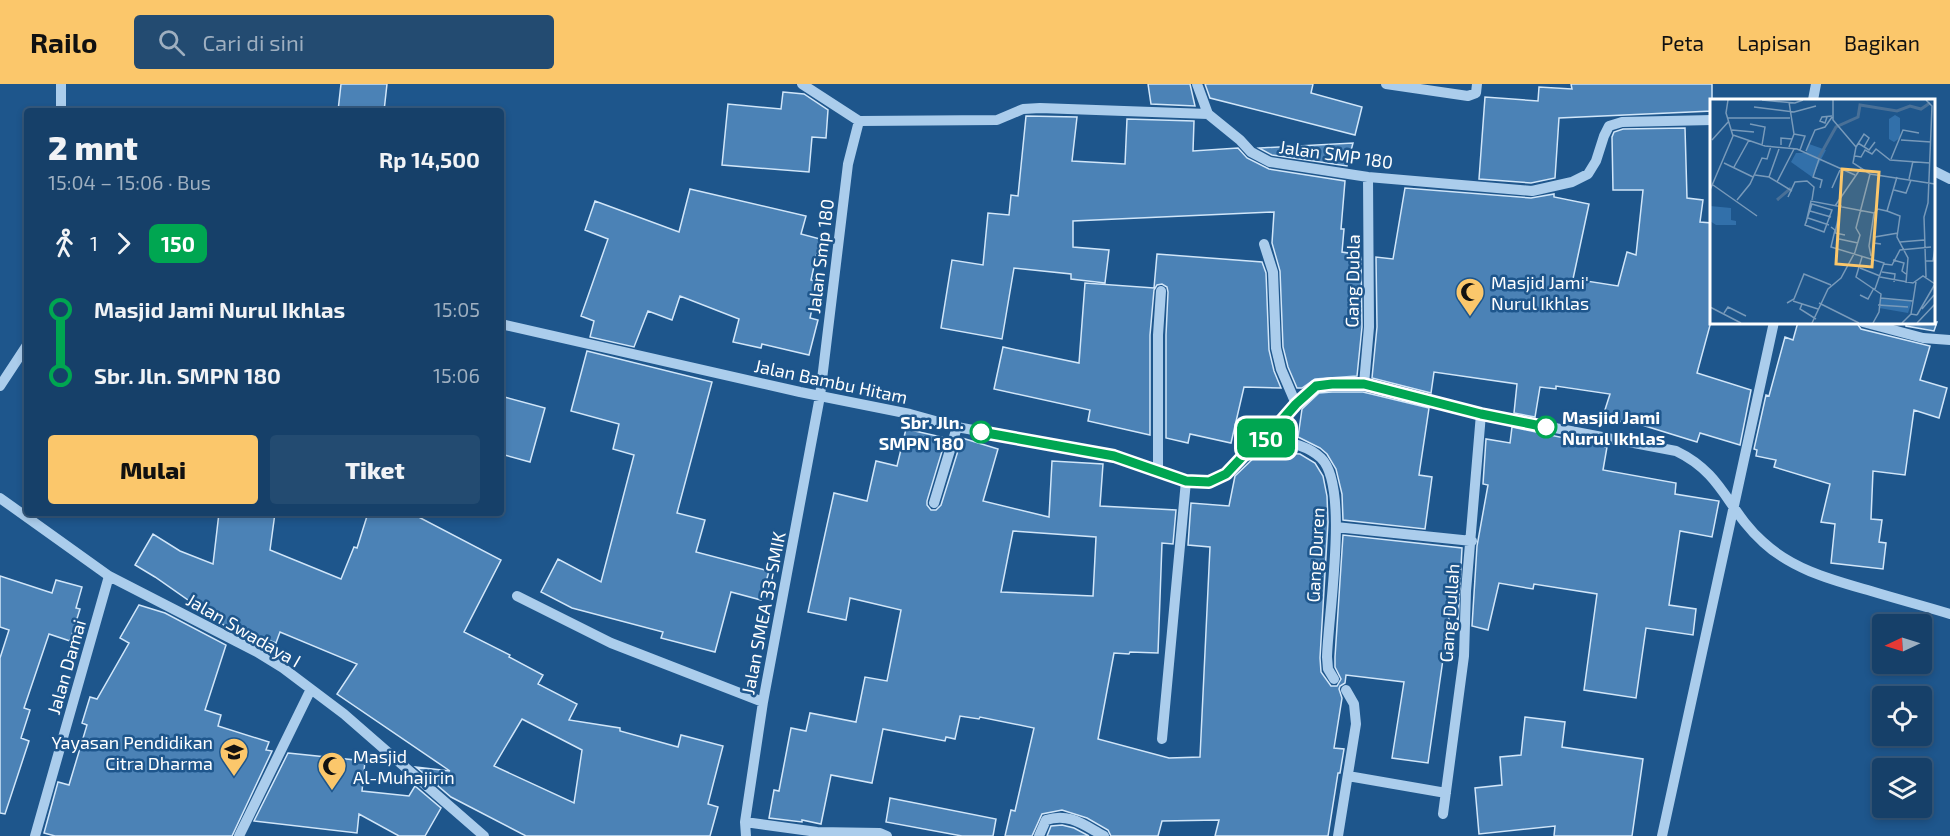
<!DOCTYPE html>
<html lang="id">
<meta charset="utf-8">
<style>
:root{--surface:#164069;--page:#234b71;--text:#f1f3f6;--muted:#9eafc0;--line:#35597d;--accent:#fbc76b}
body{margin:0;font-family:"Exo 2",sans-serif;background:var(--page);color:var(--text);height:100vh;display:flex;flex-direction:column;font-size:22px;white-space:nowrap}
*{box-sizing:border-box;margin:0}
p{font-size:20px;color:var(--muted)}
.icon{flex:none;width:33px;height:33px;fill:none;stroke:currentColor;stroke-width:2;stroke-linecap:round;stroke-linejoin:round}
.map{position:relative;flex:1;overflow:hidden}
.details{position:absolute;left:24px;top:24px;width:480px;height:408px;display:flex;flex-direction:column;background:var(--surface);border-radius:6px;box-shadow:0 3px 9px #0003,0 0 0 2px var(--line)}
.details>*{flex:none}
.badge{padding:0 12px;border-radius:9px;font-size:21px;line-height:39px}
.needle{width:39px;rotate:266deg}
.controls{position:absolute;left:1872px;top:530px;display:grid;gap:12px}
.controls a{display:grid;place-items:center;width:60px;height:60px;border-radius:6px;background:var(--surface);box-shadow:0 3px 9px #0003,0 0 0 2px var(--line);font-size:30px}
.map>.badge{position:absolute;translate:-50% -50%;box-shadow:0 0 0 3px #fff}
.legs{display:flex;align-items:center;gap:9px;height:66px;padding:0 24px;font-size:20px}
.legs p{margin-inline-start:auto}
.head{display:flex;align-items:center;justify-content:space-between;height:102px;padding:0 24px}
h1{font-size:33px;font-weight:800;line-height:45px}
.button{display:flex;gap:12px;margin-top:auto;padding:12px 24px}
.button a{flex:1;height:69px;border-radius:6px;background:var(--accent);color:#111;font-size:24px;font-weight:800;line-height:69px;text-align:center}
.button a+a{background:var(--page);color:var(--text)}
ul{padding:0 24px;list-style:none}
li{display:flex;align-items:center;gap:21px;height:66px;font-size:22px}
li i{display:grid;place-items:center;width:9px;height:100%;margin:0 8px;background:currentColor}
li i::after{content:'';width:15px;height:15px;margin:-8px;border:4px solid;border-radius:50%;background:var(--surface)}
li p{margin-inline-start:auto}
li:first-child i{background:linear-gradient(#0000 50%,currentColor 0)}
li:last-child i{background:linear-gradient(currentColor 50%,#0000 0)}
header{display:flex;align-items:center;gap:36px;box-sizing:border-box;height:84px;padding:0 30px;background:var(--accent);color:#111}
header strong{font-size:28px}
nav{display:flex;gap:33px;margin-inline-start:auto;font-size:21px}
.search{width:420px;height:54px;background:var(--page);display:flex;align-items:center;gap:15px;box-sizing:border-box;padding:0 21px;border-radius:6px;color:var(--muted);font-size:22px}
.map>svg:first-child{display:block}
.building{fill:#4b82b6;stroke:#d1e6f9;stroke-width:1.5;fill-rule:evenodd}
.lines{fill:none;stroke-linecap:round;stroke-linejoin:round}
.minor{stroke:#abcdec;stroke-width:10}
.line-1-casing{stroke:#fff;stroke-width:14}
.line-1{stroke:#00a651;stroke-width:9}
.stop-1-dot{fill:#fff;stroke:#00a651;stroke-width:3}
.labels{text-anchor:middle;dominant-baseline:central;stroke-width:5;stroke-linejoin:round;paint-order:stroke}
.street-label{font-size:18px;fill:#fff;stroke:#1e568c}
.poi-label{font-size:18px;fill:#fff;stroke:#1e568c;text-anchor:start}
.stop-label{font-size:18px;font-weight:bold;fill:#fff;stroke:#1e568c;text-anchor:start}
.inset-river{fill:none;stroke:#497097;stroke-width:3}
.inset-road{fill:none;stroke:#789aba;stroke-width:1.5}
.view{fill:#fbc76b;fill-opacity:0.15;stroke:#fbc76b;stroke-width:3}
.inset-edge{fill:none;stroke:#fff;stroke-width:3}
</style>
<header>
<strong>Railo</strong>
<div class="search"><svg class="icon" aria-label="search" viewBox="0 0 24 24"><circle cx="10" cy="10" r="6"/><path d="M15 15l6 6"/></svg>Cari di sini</div>
<nav><a>Peta</a><a>Lapisan</a><a>Bagikan</a></nav>
</header>
<div class="map">
<svg width="1950" height="752" viewBox="0 0 1950 752">
<rect width="100%" height="100%" fill="#1e568c"/>
<path class="building" d="M341,0H387L384,27H338Z
M1148,0H1190L1195,22L1151,20Z
M1205,0H1313L1311,9L1362,23L1355,51L1210,14Z
M1571,0H1712V27L1559,34L1555,94L1531,99L1479,95L1485,13L1538,17L1539,3L1572,5Z
M783,8L804,10L828,26L826,54L812,53L809,88L722,81L728,20L781,25Z
M1026,32L1077,33L1072,77L1125,80L1127,35L1194,37L1193,67L1238,64L1247,74L1269,85L1345,97L1341,145H1344L1342,168L1361,171L1362,243L1357,292L1315,295L1302,304H1297L1288,283L1283,263L1280,187L1272,159L1274,128L1073,137V163L1109,166L1105,199L1071,195V190L1014,184L1002,255L941,244L952,176L983,181L988,129L1009,131L1011,111L1018,112Z
M1685,44L1687,114L1703,116L1700,138L1712,139V234L1697,289L1751,306L1740,361L1700,349L1697,358L1629,337L1628,340L1603,332L1610,310L1556,302V305L1540,303L1535,333L1514,329L1517,300L1434,288L1431,309L1372,294L1377,243L1376,173L1393,175L1405,104L1531,114L1554,110V113L1589,120L1573,195L1618,202L1627,168L1636,171L1643,106H1613L1612,53L1614,48L1623,45Z
M1353,59L1347,82L1272,71L1259,64Z
M690,105L806,132L801,150L820,155L811,196L818,198L810,234L818,236L809,271L762,260L761,264L733,258L739,235L680,212L672,236L648,227L634,263L590,253L594,237L581,232L608,155L585,146L595,117L679,148Z
M1157,170L1262,178L1266,189L1269,266L1274,287L1281,304L1244,303L1231,359L1190,350L1188,359L1166,354V251L1168,208L1167,203L1162,200L1157,201L1154,206L1150,251V351L1088,337L1090,326L994,305L1003,263L1079,279L1085,199L1154,204Z
M1798,238H1856L1861,245L1930,262L1920,296L1947,304L1939,334L1914,326L1905,391L1873,387L1871,435L1882,436L1879,458L1886,459L1883,485L1831,479L1835,440L1821,438L1830,400L1774,383L1776,376L1756,372L1757,366L1754,365L1766,311L1769,312L1785,253L1793,256Z
M1906,238H1937L1934,247L1906,242Z
M587,267L712,298L677,429L705,436L696,468L769,487L761,516L731,508L715,568L661,554L663,548L572,524L541,508L558,475L601,498L634,371L613,365L619,340L571,327Z
M1332,308H1363L1429,324L1419,391L1432,393L1425,445L1343,436L1342,410L1336,385L1327,370L1320,364L1298,353L1302,325L1319,309Z
M501,312L545,324L530,378L501,370Z
M1512,343L1607,363L1603,386L1676,399L1675,410L1719,417L1712,453L1680,447L1669,521L1696,525L1693,551L1646,544L1636,614L1584,606L1597,510L1534,500L1533,505L1499,499L1488,546L1472,542L1477,462L1488,401L1483,400L1486,355L1510,359Z
M906,345L946,354L927,417V421L931,426H936L941,421L962,354L998,365L983,417L1049,433L1052,377L1103,380L1100,422L1176,426L1173,460L1162,459L1158,569L1130,568L1129,570L1114,569L1098,655L1169,674L1200,673L1210,463L1188,461L1191,419L1229,422L1235,392L1260,368L1300,370L1315,379L1323,392L1327,412L1328,438L1320,574L1321,588L1331,602H1337L1341,595L1335,583V573L1343,451L1462,464L1458,539L1456,527H1450L1428,679L1392,674L1404,598L1346,591L1345,599L1340,602L1339,605L1342,614L1334,664L1344,665L1340,689H1338L1328,752H1215L1219,736L1162,737L1158,752H1111L1108,746L1087,734L1062,726L1042,730L1032,752H1005L1011,726L1015,727L1034,644L980,633L979,635L960,632L955,655L946,653L945,657L883,645L872,699L831,691L821,740L802,736V738L769,734L774,706L779,707L791,644L806,647L810,629L856,638L865,593L887,597L901,526L850,514L846,536L808,528L834,409L867,417L876,377L897,382ZM1013,447L1096,453L1093,512L1001,508Z
M219,429H275L270,466L341,495L354,463L357,464L368,429H411L501,476L464,548L510,571L509,573L543,591L538,600L577,620L569,636L620,644V647L678,663L681,651L723,662L708,720L718,723L710,752H526L451,713L416,683L450,687L337,610L357,580L280,548L276,559L232,542L231,546L155,493L135,481L153,450L180,467L213,480ZM522,635L582,666L574,719L494,682Z
M0,492L52,509L56,496L82,503L76,524L80,525L70,557L49,550L24,624L30,626L21,654L29,657L5,730L0,729V574L9,546L0,543Z
M139,521L165,529L226,561L205,626L221,631L218,642L269,658L266,666L272,667L232,752H55L44,749L58,698L69,701L87,641L82,639L90,613L97,615L129,559L120,554Z
M1525,633L1565,638L1562,663L1643,675L1632,752H1554L1555,742L1479,750L1475,704L1502,701L1500,673L1521,671Z
M288,669L365,677L362,707L409,712L415,702L441,724L425,752H399L359,730L357,749L254,737Z
M890,714L996,735L993,752H962L886,738Z
M1062,741L1074,744L1089,752H1047L1051,742Z"/>
<g class="lines">
<path class="minor" d="M802,0L859,37L997,36L1023,25L1040,24L1208,30L1240,56L1251,68L1270,78L1368,93L1532,107L1572,98L1588,90L1596,77L1604,52L1609,42L1622,38L1712,36
M1197,0L1208,30
M1386,0L1468,12L1476,9L1477,0
M1813,16L1816,0
M61,27V0
M1934,87L1950,95
M1264,160L1273,188L1276,264L1281,285L1296,320
M1863,238L1923,254L1950,256
M501,240L800,308L910,330L957,343L1114,372L1186,397L1209,398L1226,390L1243,372L1266,354L1296,320L1316,302L1332,300H1364L1481,330L1676,367C1724,390 1727,426 1763,458C1793,486 1833,496 1871,507C1897,515 1924,522 1950,530
M1364,300L1369,243L1368,93
M0,302L27,261
M1266,354C1285,358 1307,360 1321,374C1350,402 1328,531 1327,573L1328,585L1334,595
M1158,388V251L1161,207
M0,414L109,492L257,568L283,584L344,630L484,752
M934,419L957,343
M1336,443L1472,457
M517,512L611,559L763,618
M1162,655L1186,397
M1348,692L1446,709
M1443,730L1464,572L1466,507L1481,330
M745,738L817,748L880,749L887,752
M35,752L109,492
M239,752L311,605
M746,752L745,738L763,618L820,312L848,80L859,37
M1039,752L1046,736C1070,728 1085,742 1104,752
M1338,752L1356,640L1354,620L1346,606
M1662,752L1774,238"/>
</g>
<g class="lines">
<g class="line-1-casing">
<path id="line-1" d="M981,348L1114,372L1186,397L1209,398L1226,390L1243,372L1266,354L1296,320L1316,302L1332,300H1364L1481,330L1546,343"/>
</g>
<use href="#line-1" class="line-1"/>
</g>
<defs>
<g id="mosque-pin" transform="scale(1.5)"><path d="M0 17L-7.5 6A9.5 9.5 0 1 1 7.5 6Z" fill="#fbc76b" stroke="#1e568c"/><path d="M3.5-4.9A6 6 0 1 0 3.5 4.9A5 5 0 1 1 3.5-4.9Z" fill="#111"/></g>
<g id="school-pin" transform="scale(1.5)"><path d="M0 17L-7.5 6A9.5 9.5 0 1 1 7.5 6Z" fill="#fbc76b" stroke="#1e568c"/><path d="M0-5L7-2L0 1L-7-2ZM-4 1L0 2.5L4 1V4Q0 6-4 4Z" fill="#111"/></g>
</defs>
<g fill-rule="evenodd">
<use href="#mosque-pin" x="1470" y="208"/>
<use href="#school-pin" x="234" y="668"/>
<use href="#mosque-pin" x="332" y="682"/>
</g>
<g class="stop-1-dot">
<circle cx="1546" cy="343" r="10"/>
<circle cx="981" cy="348" r="10"/>
</g>
<g class="labels">
<g class="street-label">
<text transform="translate(1336 70) rotate(8)">Jalan SMP 180</text>
<text transform="translate(820 172) rotate(-83)">Jalan Smp 180</text>
<text transform="translate(1352 197) rotate(-89)">Gang Dubla</text>
<text transform="translate(831 297) rotate(12)">Jalan Bambu Hitam</text>
<text transform="translate(1315 471) rotate(-87)">Gang Duren</text>
<text transform="translate(763 529) rotate(-79)">Jalan SMEA 33-SMIK</text>
<text transform="translate(1449 529) rotate(-86)">Gang Dullah</text>
<text transform="translate(244 546) rotate(30)">Jalan Swadaya I</text>
<text transform="translate(66 583) rotate(-74)">Jalan Damai</text>
</g>
<g class="poi-label">
<text x="1491" y="198">Masjid Jami'<tspan x="1491" dy="21">Nurul Ikhlas</tspan></text>
<text x="213" y="658" text-anchor="end">Yayasan Pendidikan<tspan x="213" dy="21">Citra Dharma</tspan></text>
<text x="353" y="672">Masjid<tspan x="353" dy="21">Al-Muhajirin</tspan></text>
</g>
<g class="stop-label">
<text x="1562" y="333">Masjid Jami<tspan x="1562" dy="21">Nurul Ikhlas</tspan></text>
<text x="964" y="338" text-anchor="end">Sbr. Jln.<tspan x="964" dy="21">SMPN 180</tspan></text>
</g>
</g>
<g transform="translate(1710 15)">
<rect width="225" height="225" fill="#1e568c"/>
<path d="M185,16L190,19V39L184,43L179,40V20ZM99,45L116,51L102,78L81,63L86,54H96ZM0,107L21,109V121L26,122V126H6L0,122ZM171,200L202,202L198,214L169,209Z" fill="#3270aa"/>
<path class="inset-river" d="M108,60L126,28L148,18L150,6L187,12L200,7L211,10L220,4M67,101L81,89"/>
<path class="inset-road" d="M52,1L85,4L93,1M123,1V21L146,48L143,64L160,75L225,85M216,1L222,7L218,104L214,118L216,178M79,3L84,35L79,48M44,8L84,13L106,7M117,18L115,24L110,22L112,18L122,17M17,19H80M40,25L55,28L52,46M22,31L44,33M84,35L95,37L90,51M23,36L55,47L87,50L145,76M2,41L19,22M191,41L221,43M148,44L159,51L165,43M71,46V39L82,40M146,48L154,35L159,39L154,48M96,52L105,31L115,28L122,18M145,57L151,58L155,51L162,55L166,50L180,61L220,64M109,60L103,78L112,81L110,89M181,60L193,31L209,34M14,64L43,78M24,68L39,41M45,76L59,78L82,92M59,78L69,50M199,80L203,62M67,83L84,50M3,86L47,117M122,89L130,71M0,91L23,37L16,14L18,1M184,91L196,94L201,81M78,98L85,83L97,82L104,88L102,101M27,101L40,85L52,59L57,60L61,47M102,105L122,111L114,133L95,126ZM131,106L125,134L135,136M125,107L151,69M100,112L121,118M177,112L190,117L187,138L198,159L196,184M98,119L119,126M96,124L101,102L164,114M121,128L125,131L121,148L174,164L165,190M129,140L148,144M190,143L214,141M171,145L164,144L165,138L188,134M161,157L159,147L164,114L168,110L177,112L187,78M152,158L146,178L171,195L169,213L163,224M183,161L194,164L192,172L196,175M216,162H223L225,149M174,165L182,166L190,151L221,148M150,169L170,177M172,173L185,175L184,183M170,178L203,184L213,177L225,185M150,196L158,200L164,189M170,199L203,202M83,202L108,210M77,204L84,200L94,175L121,186M109,204L149,224M92,205L90,210L106,220M168,206L198,208M0,208L31,224M212,210L224,196M14,214L18,208L36,217M201,215L206,183M207,216L225,185M102,224L118,190L131,179L145,153L150,136L146,129L160,75M192,224L201,215L207,216M207,224L225,205"/>
<path class="view" d="M132,70L169,73L162,168L126,165Z"/>
<rect width="225" height="225" class="inset-edge"/>
</g>
</svg>
<div class="controls">
<a><svg class="needle" viewBox="-14 -14 28 28"><path d="M0-13l5 13h-10z" fill="#e53935"/><path d="M0 13l5-13h-10z" fill="#9eafc0"/></svg></a>
<a><svg class="icon" aria-label="locate" viewBox="0 0 24 24"><circle cx="12" cy="12" r="6"/><path d="M12 2v4M12 18v4M2 12h4M18 12h4"/></svg></a>
<a><svg class="icon" aria-label="layers" viewBox="0 0 24 24"><path d="M12 4l9 5-9 5-9-5zM3 14l9 5 9-5"/></svg></a>
</div>
<b class="badge" style="left:1266px;top:354px;background:#00a651;color:#fff">150</b>
<section class="details">
<div class="head"><div><h1>2 mnt</h1><p>15:04 – 15:06 · Bus</p></div><b>Rp 14,500</b></div>
<div class="legs"><svg class="icon" aria-label="walk" viewBox="0 0 24 24"><circle cx="13" cy="4" r="2"/><path d="M13 8l-2 6 4 7M11 14l-3 7M7 12l3-4h3l4 4"/></svg>1<svg class="icon" aria-label="forward" viewBox="0 0 24 24"><path d="M9 5l7 7-7 7"/></svg><b class="badge" style="background:#00a651;color:#fff">150</b></div>
<ul>
<li><i style="color:#00a651"></i><b>Masjid Jami Nurul Ikhlas</b><p>15:05</p></li>
<li><i style="color:#00a651"></i><b>Sbr. Jln. SMPN 180</b><p>15:06</p></li>
</ul>
<div class="button"><a>Mulai</a><a>Tiket</a></div>
</section>
</div>
